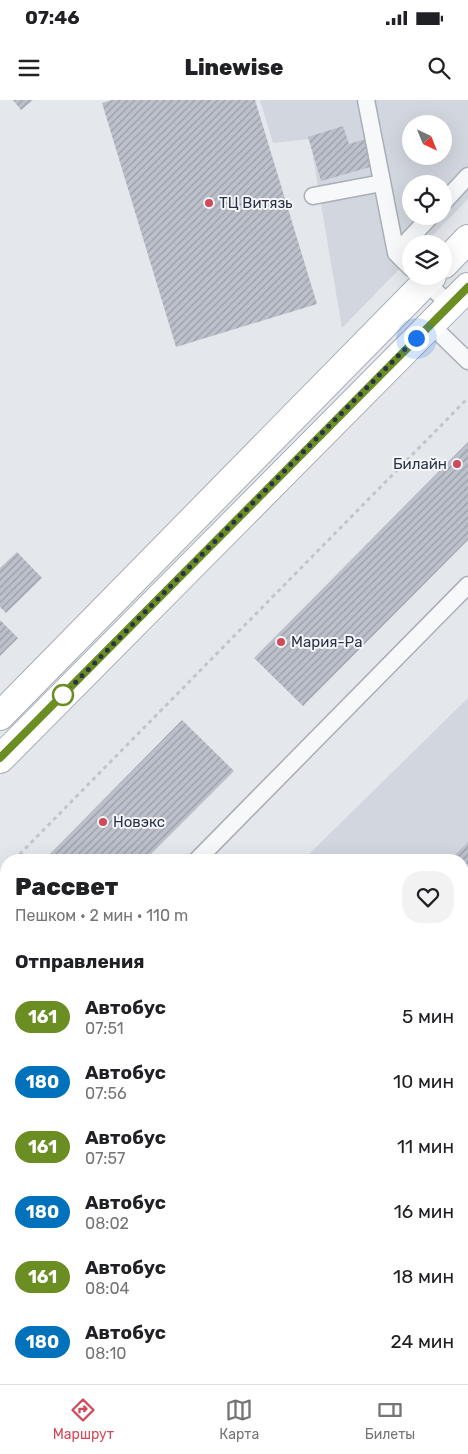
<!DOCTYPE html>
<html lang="ru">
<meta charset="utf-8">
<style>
:root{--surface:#fff;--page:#f2f2f2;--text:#202124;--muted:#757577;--line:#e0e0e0;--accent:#d1495b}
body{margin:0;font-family:Rubik,sans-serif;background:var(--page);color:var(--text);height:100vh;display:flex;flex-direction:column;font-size:19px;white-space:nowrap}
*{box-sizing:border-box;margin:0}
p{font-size:16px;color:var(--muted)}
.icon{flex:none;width:28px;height:28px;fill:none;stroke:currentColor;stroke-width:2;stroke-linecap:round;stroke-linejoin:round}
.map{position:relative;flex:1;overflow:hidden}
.drawer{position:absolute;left:0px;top:754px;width:469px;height:531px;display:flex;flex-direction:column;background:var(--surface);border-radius:20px 20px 0 0;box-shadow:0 5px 20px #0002}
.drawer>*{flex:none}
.badge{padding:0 10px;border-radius:16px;font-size:18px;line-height:32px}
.needle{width:32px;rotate:137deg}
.controls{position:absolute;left:402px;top:15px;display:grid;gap:10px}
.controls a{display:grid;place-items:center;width:50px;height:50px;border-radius:50%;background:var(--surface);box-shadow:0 5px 20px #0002;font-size:25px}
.you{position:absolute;width:25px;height:25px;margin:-12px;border:4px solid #fff;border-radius:50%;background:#1a73e8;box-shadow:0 0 0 8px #1a73e833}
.map>.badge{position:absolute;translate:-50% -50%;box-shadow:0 0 0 2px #fff}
h2{padding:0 15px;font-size:19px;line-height:45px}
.round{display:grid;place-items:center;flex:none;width:52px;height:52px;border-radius:20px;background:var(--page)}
.head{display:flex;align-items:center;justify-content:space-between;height:85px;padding:0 15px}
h1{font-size:24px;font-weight:800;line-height:38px}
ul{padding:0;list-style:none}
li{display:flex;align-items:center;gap:15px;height:65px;padding:0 15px}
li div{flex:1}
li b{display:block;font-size:19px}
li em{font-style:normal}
li .badge{min-width:55px;font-weight:700;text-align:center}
.status{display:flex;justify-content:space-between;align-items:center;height:35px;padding:0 25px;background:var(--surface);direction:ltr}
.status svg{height:14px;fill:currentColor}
header{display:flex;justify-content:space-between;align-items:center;height:65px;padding:0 15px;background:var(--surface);font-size:22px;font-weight:800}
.dock{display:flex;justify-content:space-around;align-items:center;height:70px;border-top:1px solid var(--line);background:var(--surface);font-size:14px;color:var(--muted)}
.dock a{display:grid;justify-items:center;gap:2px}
.dock .current{color:var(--accent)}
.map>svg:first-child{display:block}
.built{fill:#d2d6de;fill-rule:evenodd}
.industrial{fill:url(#industrial-furrows)}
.building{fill:url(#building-hatch)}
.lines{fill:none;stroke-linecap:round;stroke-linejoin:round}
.lane-casing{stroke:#a9aeb7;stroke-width:19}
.secondary-casing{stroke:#a9aeb7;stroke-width:30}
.path{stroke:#c2c5cb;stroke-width:3;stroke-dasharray:4 4;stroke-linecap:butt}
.lane{stroke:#f7f8fa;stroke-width:16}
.secondary{stroke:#fff;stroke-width:28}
.line-casing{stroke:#fff;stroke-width:11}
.line{stroke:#6b8e23;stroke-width:8}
.walk{stroke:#2b3445;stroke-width:5;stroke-dasharray:0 9}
.poi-dot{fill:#d1495b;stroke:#f4f6f9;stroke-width:2}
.stop-dot{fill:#fff;stroke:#6b8e23;stroke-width:2.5}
.labels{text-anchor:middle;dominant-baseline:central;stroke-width:4;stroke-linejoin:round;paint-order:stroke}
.poi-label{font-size:15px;fill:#2b3445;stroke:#f4f6f9;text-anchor:start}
</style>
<div class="status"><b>07:46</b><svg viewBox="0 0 49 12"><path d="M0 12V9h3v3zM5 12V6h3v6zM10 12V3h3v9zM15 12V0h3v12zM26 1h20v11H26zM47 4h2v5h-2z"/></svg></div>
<header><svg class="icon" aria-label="menu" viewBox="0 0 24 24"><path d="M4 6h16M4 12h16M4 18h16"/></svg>Linewise<svg class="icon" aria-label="search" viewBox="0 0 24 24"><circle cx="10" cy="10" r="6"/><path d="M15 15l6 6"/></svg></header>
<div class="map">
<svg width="468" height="1284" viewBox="0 0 468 1284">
<defs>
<pattern id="industrial-furrows" width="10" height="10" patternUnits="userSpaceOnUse" patternTransform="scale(1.25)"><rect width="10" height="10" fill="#d2d6de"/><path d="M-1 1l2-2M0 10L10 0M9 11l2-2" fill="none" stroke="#b4b8c0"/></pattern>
<pattern id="building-hatch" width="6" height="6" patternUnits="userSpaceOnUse" patternTransform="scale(1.25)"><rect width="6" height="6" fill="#bbc0ca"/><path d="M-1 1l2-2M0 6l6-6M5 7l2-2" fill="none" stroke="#989da6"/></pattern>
</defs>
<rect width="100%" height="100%" fill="#e4e7ec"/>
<path class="built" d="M260,0H468V99L424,144H411V157L342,228L310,39L273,43ZM411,24H444V56H411ZM411,84H444V116H411Z
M468,598V978L463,983L462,760H303Z
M468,1015V1261L462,1255V1020Z"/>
<path class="industrial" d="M316,1279H406L412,1284H311Z"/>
<path class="building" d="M13,0H33L21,10Z
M112,0H255L317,204L176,247L102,3Z
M343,26L349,44L369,38L377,65L321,81L308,37Z
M468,342V440L303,606L254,558Z
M17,452L42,478L6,513L0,507V468Z
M0,520L18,538L0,556Z
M182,620L234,671L145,760H44Z
M468,742V836L462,842V760H450Z
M6,798V900L0,906V804Z
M0,1193L6,1199V1279H89L94,1284H1Z"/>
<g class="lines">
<g class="lane-casing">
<path id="lane" d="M366,0L396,153L411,168
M313,96L382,83
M444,102L468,76
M396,153L431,116
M420,176L450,205
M430,224L468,261
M197,760L468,485
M0,959L6,952
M0,1035L6,1041
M0,1151L6,1157
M138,1279L143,1284"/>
</g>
<g class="secondary-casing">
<path id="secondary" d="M444,164L468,139
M0,616L432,176
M0,659L468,187"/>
</g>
<path class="path" d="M14,760L468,298
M0,774L6,768
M449,1279L454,1284"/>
<use href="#lane" class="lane"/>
<use href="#secondary" class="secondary"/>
</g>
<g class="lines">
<g class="line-casing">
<path id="line" d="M0,658L468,187"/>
</g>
<use href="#line" class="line"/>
<path class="walk" d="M63,595L416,238"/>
</g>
<g class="poi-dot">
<circle cx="209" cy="103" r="5"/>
<circle cx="457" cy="364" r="5"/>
<circle cx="281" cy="542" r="5"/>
<circle cx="103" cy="722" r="5"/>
</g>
<circle class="stop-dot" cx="63" cy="595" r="10"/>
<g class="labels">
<g class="poi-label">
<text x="219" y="103">ТЦ Витязь</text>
<text x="447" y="364" text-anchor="end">Билайн</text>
<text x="291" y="542">Мария-Ра</text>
<text x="113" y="722">Новэкс</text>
</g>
</g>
</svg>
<div class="controls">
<a><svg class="needle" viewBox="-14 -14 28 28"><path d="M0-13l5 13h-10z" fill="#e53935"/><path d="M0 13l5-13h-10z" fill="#757577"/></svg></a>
<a><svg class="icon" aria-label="locate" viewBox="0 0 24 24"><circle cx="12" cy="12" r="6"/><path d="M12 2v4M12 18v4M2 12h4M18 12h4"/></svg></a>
<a><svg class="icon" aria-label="layers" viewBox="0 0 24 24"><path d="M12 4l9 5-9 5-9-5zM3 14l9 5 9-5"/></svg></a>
</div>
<div class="you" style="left:416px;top:238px"></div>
<section class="drawer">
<div class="head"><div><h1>Рассвет</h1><p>Пешком · 2 мин · 110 m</p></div><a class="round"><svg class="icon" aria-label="heart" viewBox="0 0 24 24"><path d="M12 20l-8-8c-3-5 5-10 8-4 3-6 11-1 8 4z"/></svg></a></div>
<h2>Отправления</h2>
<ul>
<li><span class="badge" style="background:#6b8e23;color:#fff">161</span><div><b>Автобус</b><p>07:51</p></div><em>5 мин</em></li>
<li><span class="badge" style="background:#0072bc;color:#fff">180</span><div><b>Автобус</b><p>07:56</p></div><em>10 мин</em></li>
<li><span class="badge" style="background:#6b8e23;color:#fff">161</span><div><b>Автобус</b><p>07:57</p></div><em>11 мин</em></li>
<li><span class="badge" style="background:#0072bc;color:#fff">180</span><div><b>Автобус</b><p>08:02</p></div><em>16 мин</em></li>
<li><span class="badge" style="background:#6b8e23;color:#fff">161</span><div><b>Автобус</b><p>08:04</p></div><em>18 мин</em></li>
<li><span class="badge" style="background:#0072bc;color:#fff">180</span><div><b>Автобус</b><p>08:10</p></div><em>24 мин</em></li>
</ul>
</section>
</div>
<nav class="dock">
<a class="current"><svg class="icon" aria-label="directions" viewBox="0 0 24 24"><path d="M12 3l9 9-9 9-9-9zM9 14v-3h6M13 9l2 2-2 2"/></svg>Маршрут</a>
<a><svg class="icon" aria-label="map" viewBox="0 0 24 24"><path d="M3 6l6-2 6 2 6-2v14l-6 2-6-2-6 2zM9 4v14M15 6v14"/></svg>Карта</a>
<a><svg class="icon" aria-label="tickets" viewBox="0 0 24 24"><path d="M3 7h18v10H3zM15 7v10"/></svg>Билеты</a>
</nav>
